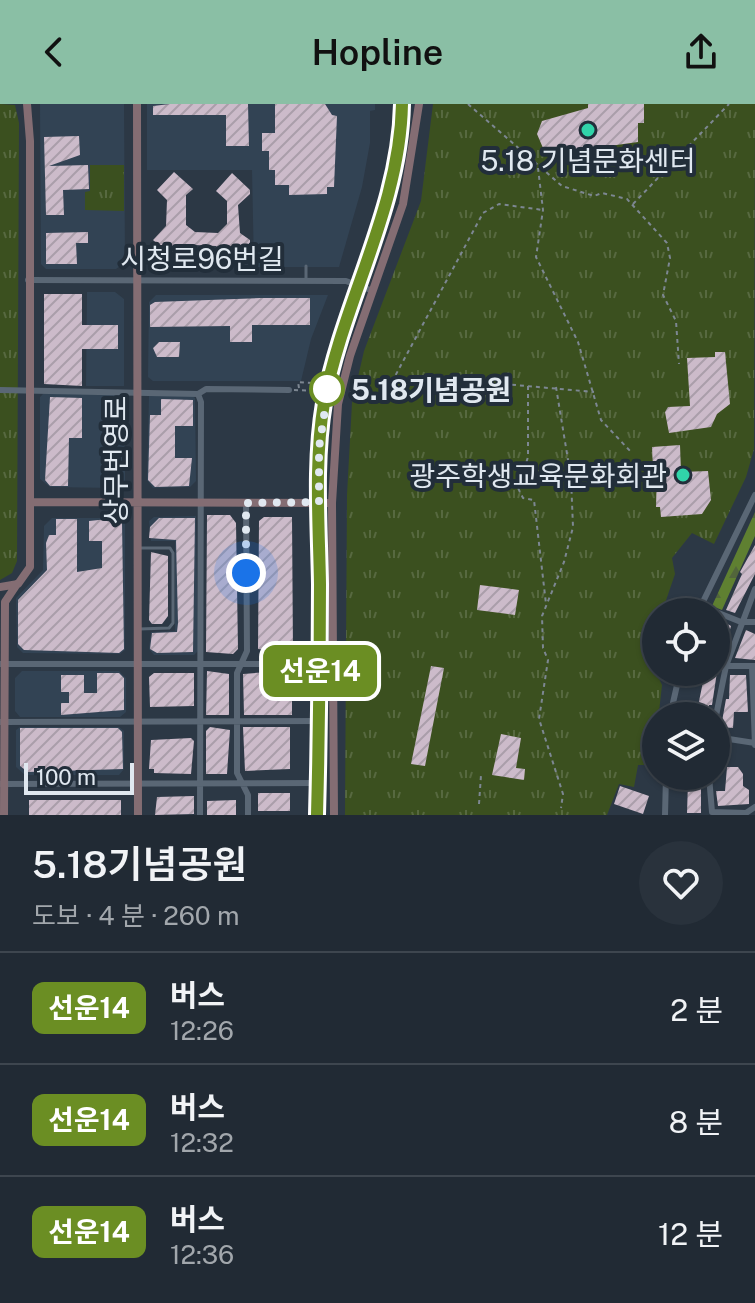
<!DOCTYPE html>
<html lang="ko">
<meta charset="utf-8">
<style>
:root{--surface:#212a34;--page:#29323c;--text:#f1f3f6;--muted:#a2a7ac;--line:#3e464f;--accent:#8abfa5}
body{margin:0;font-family:"Public Sans","Noto Sans KR",sans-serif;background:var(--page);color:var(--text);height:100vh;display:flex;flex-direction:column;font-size:30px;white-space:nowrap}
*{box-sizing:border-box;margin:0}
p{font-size:26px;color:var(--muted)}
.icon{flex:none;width:44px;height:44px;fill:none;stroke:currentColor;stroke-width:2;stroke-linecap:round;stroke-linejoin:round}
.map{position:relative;height:711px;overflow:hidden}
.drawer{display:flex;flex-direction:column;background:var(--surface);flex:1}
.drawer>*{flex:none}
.badge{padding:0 16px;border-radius:12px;font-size:28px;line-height:52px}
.buttons{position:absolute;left:642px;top:494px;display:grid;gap:16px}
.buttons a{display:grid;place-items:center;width:88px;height:88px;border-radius:50%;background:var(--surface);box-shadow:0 2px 6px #0004,0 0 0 2px var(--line);font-size:40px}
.scale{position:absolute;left:24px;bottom:20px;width:110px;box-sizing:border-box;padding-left:8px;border:4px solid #e0e8f0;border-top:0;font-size:22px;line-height:28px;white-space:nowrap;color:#e0e8f0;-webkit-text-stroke:6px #222e3a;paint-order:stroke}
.you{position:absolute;width:40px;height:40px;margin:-20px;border:6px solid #fff;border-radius:50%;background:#1a73e8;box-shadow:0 0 0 12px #1a73e833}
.map>.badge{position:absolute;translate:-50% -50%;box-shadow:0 0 0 4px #fff}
.round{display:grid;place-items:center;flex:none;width:84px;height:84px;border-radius:42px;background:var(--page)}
.head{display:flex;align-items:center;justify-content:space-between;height:136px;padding:0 32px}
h1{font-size:38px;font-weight:600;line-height:60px}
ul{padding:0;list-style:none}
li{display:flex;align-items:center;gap:24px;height:112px;padding:0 32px;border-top:2px solid var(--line)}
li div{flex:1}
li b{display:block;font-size:30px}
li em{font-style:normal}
li .badge{min-width:88px;font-weight:700;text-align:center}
header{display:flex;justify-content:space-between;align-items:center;height:104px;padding:0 32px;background:var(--accent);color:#111;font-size:36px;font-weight:600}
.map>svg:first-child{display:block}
.built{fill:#324354}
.forest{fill:url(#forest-firs)}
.park{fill:url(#park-tufts)}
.building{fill:url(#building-hatch)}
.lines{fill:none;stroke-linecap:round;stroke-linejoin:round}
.path{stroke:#7d8792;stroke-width:2;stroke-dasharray:4 4;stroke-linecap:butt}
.lane{stroke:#5a6775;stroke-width:3}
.street{stroke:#5a6775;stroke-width:6}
.secondary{stroke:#846d73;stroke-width:8}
.line-casing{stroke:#fff;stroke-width:18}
.line{stroke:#6b8e23;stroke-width:12}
.walk{stroke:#e0e8f0;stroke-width:8;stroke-dasharray:0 14.4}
.poi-dot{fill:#31d4a9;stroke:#222e3a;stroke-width:3}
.stop-dot{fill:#fff;stroke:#6b8e23;stroke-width:4}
.labels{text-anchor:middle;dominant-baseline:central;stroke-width:8;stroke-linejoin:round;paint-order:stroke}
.poi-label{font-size:28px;fill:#e0e8f0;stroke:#222e3a}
.street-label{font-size:28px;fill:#e0e8f0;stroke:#222e3a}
.stop-label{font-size:28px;font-weight:bold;fill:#e0e8f0;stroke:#222e3a;text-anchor:start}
</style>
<header><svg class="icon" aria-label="back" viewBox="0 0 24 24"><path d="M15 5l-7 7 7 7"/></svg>Hopline<svg class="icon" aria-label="share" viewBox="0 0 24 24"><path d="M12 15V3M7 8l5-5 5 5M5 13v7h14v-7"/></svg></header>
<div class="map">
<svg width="755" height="711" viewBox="0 0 755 711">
<defs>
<pattern id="forest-firs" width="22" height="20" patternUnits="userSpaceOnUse" patternTransform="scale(2)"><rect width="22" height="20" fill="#5f8031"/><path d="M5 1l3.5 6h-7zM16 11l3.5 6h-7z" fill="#52663b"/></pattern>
<pattern id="park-tufts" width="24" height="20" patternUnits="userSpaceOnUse" patternTransform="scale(2)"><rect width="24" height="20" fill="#3b501f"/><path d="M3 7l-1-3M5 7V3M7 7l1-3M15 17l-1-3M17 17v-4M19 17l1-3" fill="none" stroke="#576940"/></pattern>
<pattern id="building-hatch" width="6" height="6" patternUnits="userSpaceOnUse" patternTransform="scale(2)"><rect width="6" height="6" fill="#ccbbca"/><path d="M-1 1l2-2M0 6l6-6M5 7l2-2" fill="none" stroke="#aa9eaa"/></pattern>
</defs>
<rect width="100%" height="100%" fill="#2c3845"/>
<path class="built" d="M40,0H124L125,158L116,165H46L41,160Z
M147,0H375V6L370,7V39L362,83L339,163H254L252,66H147Z
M87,188H115L124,195V282H86Z
M156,191H328L311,235L301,277H153L148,273L149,198Z
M43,290H125V377L116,384L50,383L40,375V293Z
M149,291H191L195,294L196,377L190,383L153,384L147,376Z
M196,412L198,547L194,551H154L149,545L151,528L175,527V437H151L149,417L154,413Z
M52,414H120L125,418V546L120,550L23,549L17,543L16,494L43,466L44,422Z
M22,567H119L126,574V608L120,613H20L15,607V574Z
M20,623H119L124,627V665L119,671H25L16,663V626Z"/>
<path class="forest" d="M755,408V432L722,506L712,502Z"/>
<path class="park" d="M0,0L15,1L19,19L17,457L12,469L0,476Z
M433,0H755L754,345L746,373L714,440L692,429L672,454L675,470L662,508H656V526L648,552L662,581L653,661H638L634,683L619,680L607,711H345L347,391L352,299L364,247L421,97Z
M90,61H124V107L85,106V88L90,87Z"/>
<path class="building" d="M170,0H248L249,42H226V11H153V2Z
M275,0H325L332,11L337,12L334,83H327V90L289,91V81H275V66H269V47H262V29H275Z
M588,0H644V19H638V38L559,49L543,44L537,30L542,17L588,4Z
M79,32L80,51L49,62L88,61L89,85L63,86L64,111H46L44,33Z
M174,68L193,85L186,91V121L195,128L218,129L227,120V97L216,87L232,69L250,86V90L238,101L240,129L250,136V141L238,153H228L216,142L195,141L182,156L178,152L175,156L153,136L166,122L167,96L157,86Z
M88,128V139H76L77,160H46V129Z
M44,190H82V221H118V245H82V282L44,280Z
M260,194H310V221H252V238H230V222L150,223V201L155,198Z
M159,238H180L179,253H157L153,244Z
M715,248H725L730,300L717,310L711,323L669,329L665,308L668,303L690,302L687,254L715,253Z
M50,293L82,294V334H69L68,382H50L45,376Z
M161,295L193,296V322H175V354H192L189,382L155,383L148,376L150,311H161Z
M680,341L681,368L708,367L711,396L702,410L661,413L660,403H656L657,365H653L652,343Z
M207,411H230L236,419L238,545L233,550L206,548Z
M264,413H292L293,549L258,545L259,417Z
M159,414H195L193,548L157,549L150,545L152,529L177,528L178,519L176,436L149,434L150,423Z
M56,415H77V468L102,464V437H89V417L118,414L122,418L124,545L119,549L24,546L18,540V496L47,466L46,439L49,431H56Z
M755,441V470L735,509L726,506L742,470L740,468Z
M151,448L168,452V512L162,520H152L149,516Z
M480,481L519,486L515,511L477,506Z
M721,516L731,522L718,568L716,529Z
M746,526L755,530V556L735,554Z
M431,562L444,564L425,662L411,660Z
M207,567L229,570V611H206Z
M268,568H292V611H244L243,570Z
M705,568H717L712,601H709L708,612H696Z
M97,569H119L124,574V606L61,611V599H69V588H61V571H84V589H97Z
M154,569H194V602L150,603L149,573Z
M730,571H746L748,608H734L733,624L721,623L726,595H729Z
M210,623L230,626L227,670H206V627Z
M243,623H290V665L245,667Z
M20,624H118L122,628L123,665L28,668L20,662Z
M501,630L521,634L516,664L525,665L524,676L492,671Z
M191,634L194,637L191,670L154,669V665H149L151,636Z
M727,663H738L743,670V682L749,686V700L718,702L716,687H725Z
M688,678L701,679V709H687Z
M620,682L649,692L643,710L614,700Z
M258,689H290V707H258Z
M194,692V710L155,711L157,693Z
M29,696H121V711H29Z
M236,696V711H207V697Z"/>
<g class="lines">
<path class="path" d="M468,0L562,82L594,92L602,89L627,95L667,139L670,154L663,191L676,217L679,260
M538,64L543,106L536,153L578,238L601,316L631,348
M633,100L729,0
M504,280L594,288
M528,282V353L518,384L523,394L534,396L546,500
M556,283L571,374L573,423L564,458L542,512L543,544L548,556L539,615L563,690L561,704
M299,284L298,278L312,279
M294,286L320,287
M350,288L380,290L387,287L483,109L499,100L543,106
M479,700L481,671"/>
<path class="lane" d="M306,162V176
M138,444H170L173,449V519L169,524L139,525"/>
<path class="street" d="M28,176L346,177L373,187
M0,286L198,290L206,285L289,286
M198,290L201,298L200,711
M246,399L247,547L237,569V669L248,691V711
M701,502L741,518H755
M698,508L755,391
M0,560H320
M726,562H755
M752,562L755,641
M670,612L680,568
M716,612L726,562L755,485
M0,618L319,617
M716,633L755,639
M709,672L712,708L746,709L755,703
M0,680L317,679
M665,711L666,672"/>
<path class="secondary" d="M137,0L138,711
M30,398L332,399
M0,483L18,480L30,463V37L27,0
M4,711L5,498L17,480
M317,711C318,638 321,565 320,492C319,428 313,362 324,299C343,197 400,105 402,0
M334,711L332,399L338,300L350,252L403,100L419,0"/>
</g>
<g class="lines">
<g class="line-casing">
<path id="line" d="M317,711C319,634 320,557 320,480C319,420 314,358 324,299C343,197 400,105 402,0"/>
</g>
<use href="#line" class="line"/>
<path class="walk" d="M246,469V399L319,398V344L330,273L327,285"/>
</g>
<g class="poi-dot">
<circle cx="588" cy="26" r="8"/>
<circle cx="683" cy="371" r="8"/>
</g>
<circle class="stop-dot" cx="327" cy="285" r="16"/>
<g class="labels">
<g class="poi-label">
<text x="588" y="56">5.18 기념문화센터</text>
<text x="667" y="371" text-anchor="end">광주학생교육문화회관</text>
</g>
<g class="street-label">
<text x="202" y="154">시청로96번길</text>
<text transform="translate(115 356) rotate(-90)">상무번영로</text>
</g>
<g class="stop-label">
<text x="351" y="285">5.18기념공원</text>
</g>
</g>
</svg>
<div class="buttons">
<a><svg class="icon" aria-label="locate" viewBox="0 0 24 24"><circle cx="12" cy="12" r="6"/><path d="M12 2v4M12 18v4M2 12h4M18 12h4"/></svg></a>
<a><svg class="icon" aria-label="layers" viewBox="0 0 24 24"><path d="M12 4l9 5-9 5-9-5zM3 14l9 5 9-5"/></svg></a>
</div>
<div class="scale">100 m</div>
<div class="you" style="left:246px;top:469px"></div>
<b class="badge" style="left:320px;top:567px;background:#6b8e23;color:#fff">선운14</b>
</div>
<section class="drawer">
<div class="head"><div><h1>5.18기념공원</h1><p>도보 · 4 분 · 260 m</p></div><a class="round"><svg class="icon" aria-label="heart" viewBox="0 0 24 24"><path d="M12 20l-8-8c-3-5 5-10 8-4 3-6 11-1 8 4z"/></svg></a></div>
<ul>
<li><span class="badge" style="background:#6b8e23;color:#fff">선운14</span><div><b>버스</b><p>12:26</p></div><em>2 분</em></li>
<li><span class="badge" style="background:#6b8e23;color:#fff">선운14</span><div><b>버스</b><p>12:32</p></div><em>8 분</em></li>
<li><span class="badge" style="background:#6b8e23;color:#fff">선운14</span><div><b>버스</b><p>12:36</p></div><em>12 분</em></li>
</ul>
</section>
